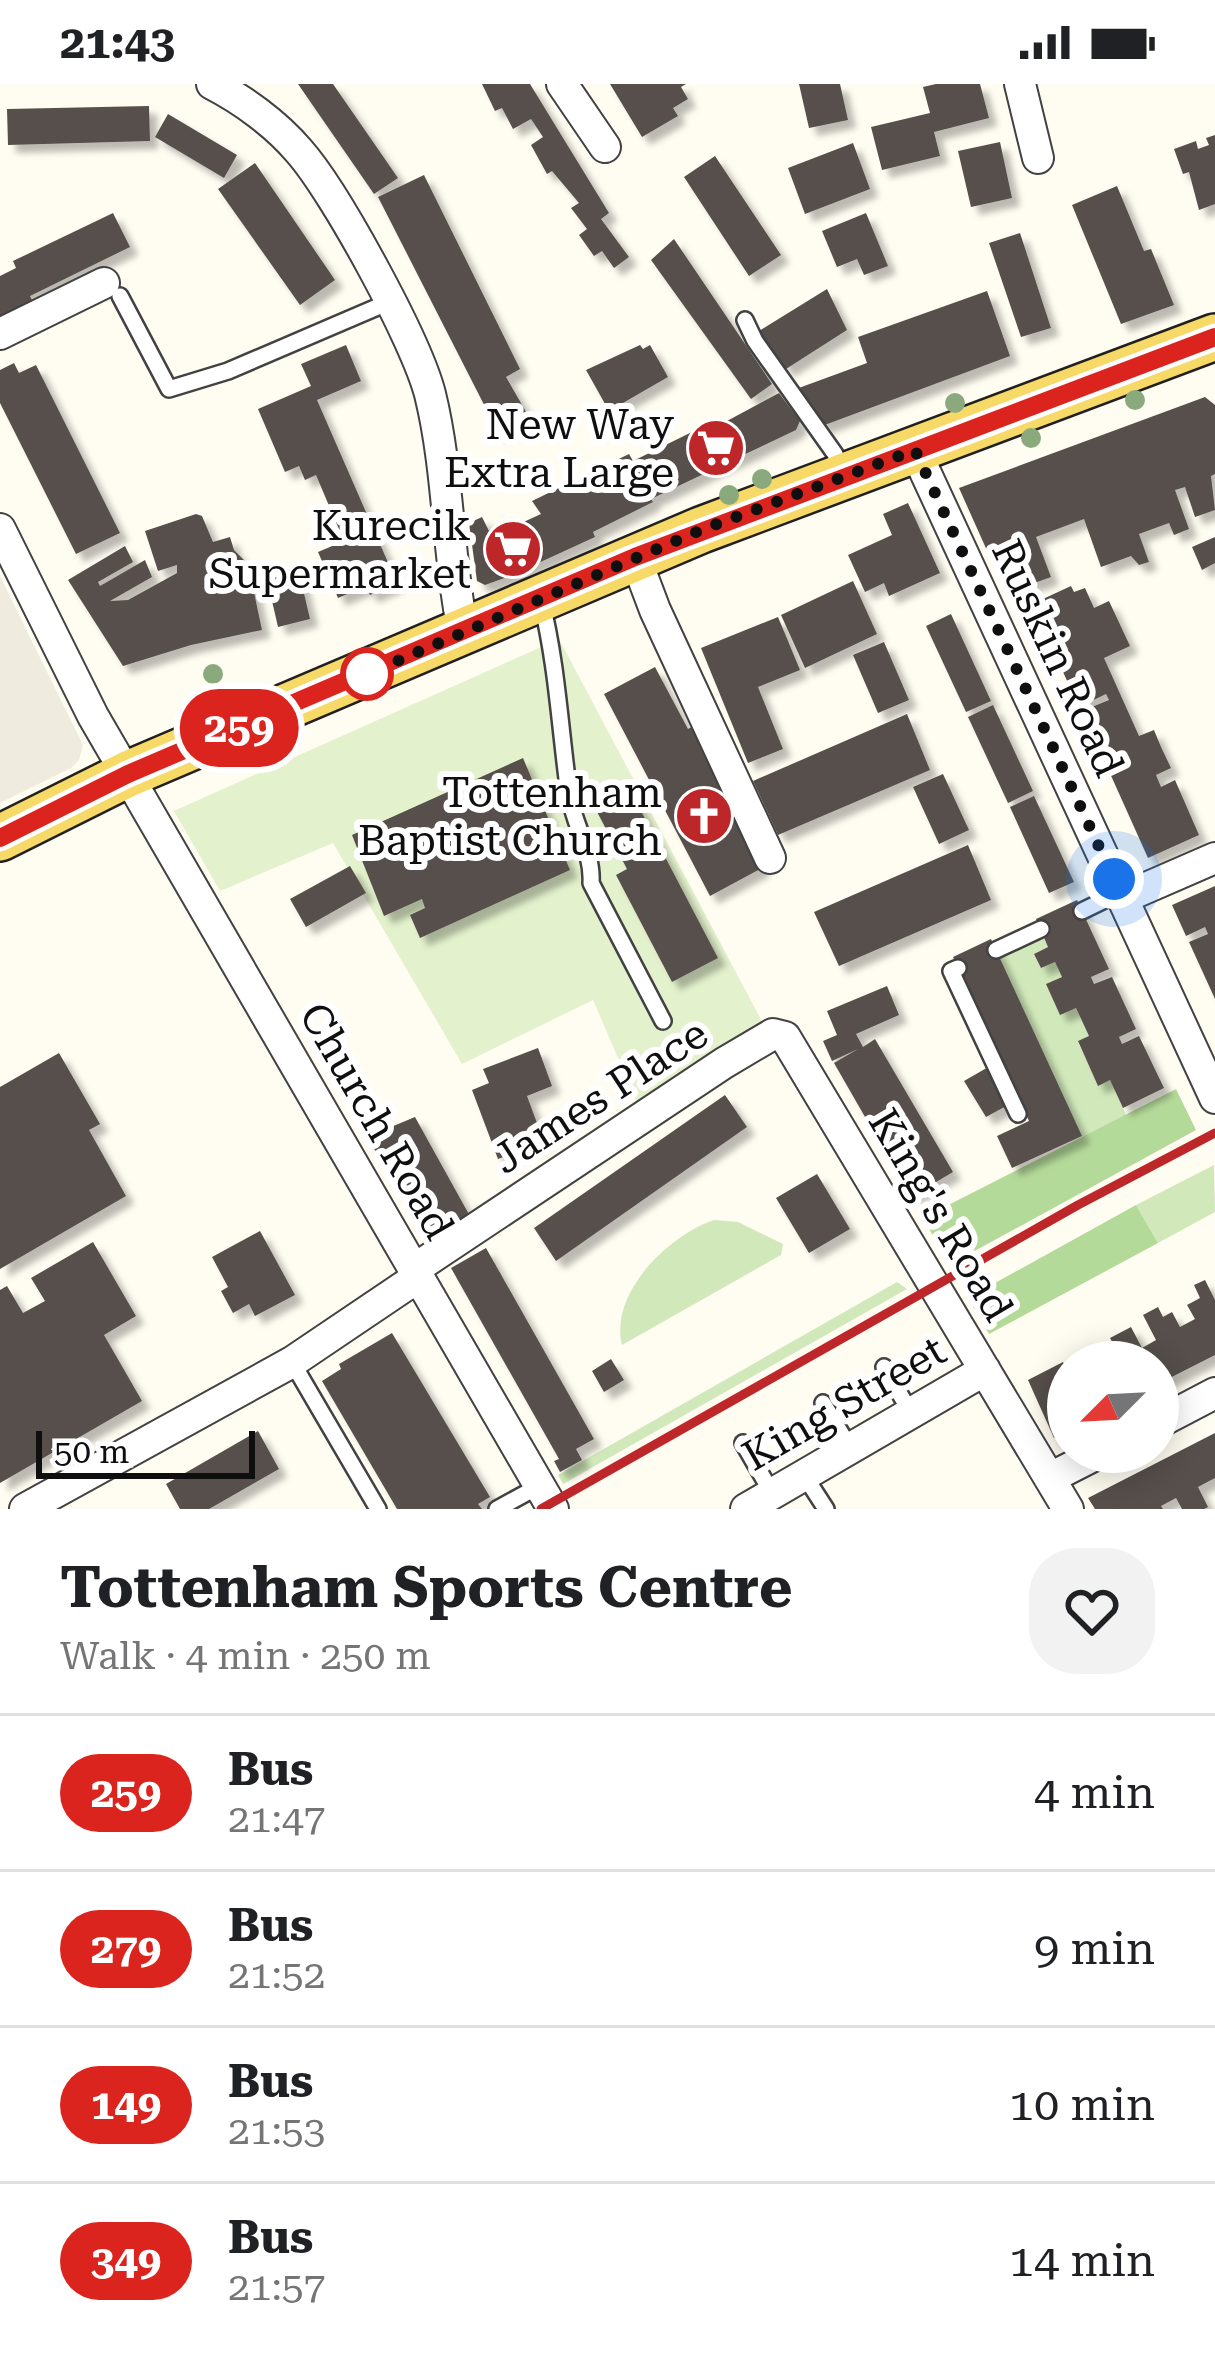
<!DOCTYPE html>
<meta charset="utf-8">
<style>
:root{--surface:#fff;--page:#f2f2f2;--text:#202124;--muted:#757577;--line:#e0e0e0}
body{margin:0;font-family:"Roboto Serif",serif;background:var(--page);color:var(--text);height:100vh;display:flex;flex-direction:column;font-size:45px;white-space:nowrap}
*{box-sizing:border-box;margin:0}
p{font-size:39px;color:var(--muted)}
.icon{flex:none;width:66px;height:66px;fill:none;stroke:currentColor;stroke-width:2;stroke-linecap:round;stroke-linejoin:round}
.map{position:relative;height:1425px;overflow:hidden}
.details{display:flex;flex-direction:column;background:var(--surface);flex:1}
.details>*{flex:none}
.badge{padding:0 24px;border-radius:39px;font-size:42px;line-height:78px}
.needle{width:78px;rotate:246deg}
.tools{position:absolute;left:1047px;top:1257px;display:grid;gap:24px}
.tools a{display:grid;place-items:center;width:132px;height:132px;border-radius:50%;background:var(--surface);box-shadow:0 6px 30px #0003;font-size:60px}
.scale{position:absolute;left:36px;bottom:30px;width:219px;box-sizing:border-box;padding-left:12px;border:6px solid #0f0f0f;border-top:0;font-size:33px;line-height:42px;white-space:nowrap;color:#0f0f0f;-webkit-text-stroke:9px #fff;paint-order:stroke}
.you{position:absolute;width:60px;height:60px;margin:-30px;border:9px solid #fff;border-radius:50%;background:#1a73e8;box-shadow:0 0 0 18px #1a73e833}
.map>.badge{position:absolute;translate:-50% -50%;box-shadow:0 0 0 6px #fff}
.round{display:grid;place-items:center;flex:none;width:126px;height:126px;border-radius:48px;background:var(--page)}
.overview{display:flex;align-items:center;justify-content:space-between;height:204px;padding:0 60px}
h1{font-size:57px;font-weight:700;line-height:90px}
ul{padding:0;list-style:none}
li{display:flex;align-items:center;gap:36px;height:156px;padding:0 60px;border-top:3px solid var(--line)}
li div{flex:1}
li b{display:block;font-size:45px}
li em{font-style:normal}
li .badge{min-width:132px;font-weight:700;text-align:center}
.status{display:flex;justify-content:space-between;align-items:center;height:84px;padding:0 60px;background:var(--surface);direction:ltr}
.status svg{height:33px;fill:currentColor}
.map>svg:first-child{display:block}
.green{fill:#d1e9ba}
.forest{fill:#b4da99}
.pitch{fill:#e3f1cc}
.plaza{fill:#efecdf}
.building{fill:#57504b;filter:url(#shadow)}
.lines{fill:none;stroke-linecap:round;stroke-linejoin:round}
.lane-casing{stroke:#424242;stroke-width:20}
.street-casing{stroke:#424242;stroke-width:34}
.primary-casing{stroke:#202020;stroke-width:50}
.lane{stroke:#fff;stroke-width:15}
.street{stroke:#fff;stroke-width:30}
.primary{stroke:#f7d968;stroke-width:45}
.rail{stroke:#be272a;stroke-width:9}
.tree{fill:#8aaa7e}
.line-casing{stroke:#fff;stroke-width:27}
.line{stroke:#dc241f;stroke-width:18}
.walk{stroke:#0f0f0f;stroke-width:12;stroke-dasharray:0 21.6}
.stop-dot{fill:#fff;stroke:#dc241f;stroke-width:6}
.labels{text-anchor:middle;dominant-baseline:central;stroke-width:12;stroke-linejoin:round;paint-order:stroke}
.poi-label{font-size:42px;fill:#0f0f0f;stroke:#fff;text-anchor:end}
.street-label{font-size:42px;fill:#0f0f0f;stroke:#fff}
</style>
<div class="status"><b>21:43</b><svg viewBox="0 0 49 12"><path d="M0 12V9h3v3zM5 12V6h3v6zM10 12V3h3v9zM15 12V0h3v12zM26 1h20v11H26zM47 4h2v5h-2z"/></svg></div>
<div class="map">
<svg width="1215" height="1425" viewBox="0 0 1215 1425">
<defs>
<filter id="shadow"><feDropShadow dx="8" dy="8" stdDeviation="3" flood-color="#0004"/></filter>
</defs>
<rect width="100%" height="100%" fill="#fffcf1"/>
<path class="green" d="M1043,852L1048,863L1034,870L1041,884L1055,878L1062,893L1047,900L1060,930L1076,924L1089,952L1078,958L1098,1001L1110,996L1126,1031L1082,1053L999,873Z
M1214,1081L1215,1128L1158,1159L1136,1121Z
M714,1136L738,1138L783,1160L781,1171L622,1261C609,1209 669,1151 714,1136Z
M897,1198L907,1205L563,1400L558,1391Z"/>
<path class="forest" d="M1176,1005L1196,1046L949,1181L923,1134Z
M1136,1121L1158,1159L989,1250L968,1214Z"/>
<path class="pitch" d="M559,555L766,945L641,1027L593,916L462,980L333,759L220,807L174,727Z"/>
<path class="plaza" d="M0,492L83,661L79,676L71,684L0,719Z"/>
<path class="building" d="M298,0H333L398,94L374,110Z
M482,0H530L609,129L601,135L629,173L614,184L602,167L594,172L579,151L587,145L571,124L579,119L552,87L547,90L531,61L543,53L531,35L513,45L502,24L495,27Z
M610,0H686L681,3L688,15L673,24L678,32L642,53Z
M799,0H840L848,36L809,44Z
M936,0H980L989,34L934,48L940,72L882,86L871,43L930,29L923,3Z
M149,22L150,57L8,61L7,25Z
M168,30L237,71L224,94L155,53Z
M1215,51V120L1199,126L1189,88L1183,90L1174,65L1196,57L1198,65L1209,61L1206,54Z
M1000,58L1012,114L971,123L958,67Z
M853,59L870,105L805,130L788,84Z
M715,72L781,171L749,192L684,93Z
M255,79L335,196L300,221L218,105Z
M424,91L520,285L506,293L529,333L499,350L378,113Z
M1117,102L1144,167L1151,165L1174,221L1121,240L1072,121Z
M113,129L130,163L30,212L33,218L0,234V192L16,184L13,177Z
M866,129L888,182L864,191L857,175L837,183L822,147Z
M1020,149L1051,244L1021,253L989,159Z
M674,155L772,300L751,315L651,176Z
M827,205L847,246L786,285L759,247Z
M987,207L1010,272L822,342L796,305L867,279L858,253Z
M346,261L361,297L317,316L397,499L370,511L366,502L338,514L318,468L344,457L316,391L305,396L299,382L285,388L258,325L311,302L301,280Z
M640,261L643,265L650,261L668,293L609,327L586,286Z
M14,279L19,289L36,281L120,449L76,470L0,319V286Z
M779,309L800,337L796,346L651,415L653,418L593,448L595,453L510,492L485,501L477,497L469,439L482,433L490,449L515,436L517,441L541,430L532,417L629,370L633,377L696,346L699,352Z
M1205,313L1215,321V390L1211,392L1215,426L1195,433L1185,403L1175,406L1189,445L1174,451L1169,439L1139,450L1149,478L1139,481L1131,472L1101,483L1084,435L1036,453L1051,493L1029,501L1014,462L989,471L959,404Z
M908,419L940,489L889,512L884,499L865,508L848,471L892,451L883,430Z
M196,430L202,432L213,458L230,453L234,466L248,480L262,546L191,561L123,582L68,496L125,462L133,478L98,498L100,502L145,476L152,493L110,517L128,516L177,489V481L158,487L145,447Z
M1215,453V479L1202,486L1192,463Z
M299,488L310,535L278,543L267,495Z
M853,497L877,550L805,584L781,531Z
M1071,502L1074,508L1085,504L1094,524L1109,517L1130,562L1104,574L1139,652L1154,646L1161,663L1171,684L1156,691L1161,703L1175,696L1199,751L1148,774L1082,627L1109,616L1106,610L1079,623L1032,520Z
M951,530L991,617L966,628L926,542Z
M778,533L800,586L758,603L783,665L748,679L701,564Z
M884,558L909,616L878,629L853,571Z
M655,583L688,645L695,641L762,784L710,812L604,610Z
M993,621L1033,707L1008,719L968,633Z
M907,630L930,686L778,751L753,697Z
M523,674L570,786L420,854L410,831L425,824L422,815L384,832L352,751Z
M943,690L969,746L939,760L913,703Z
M630,706L718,874L672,898L616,791L627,785L595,724Z
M1034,712L1074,798L1049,809L1010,723Z
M968,761L991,816L839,882L814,828Z
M350,782L366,809L306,843L290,815Z
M1215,802V915L1189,858L1208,850L1205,843L1186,852L1172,821Z
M1077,816L1109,885L1091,893L1094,900L1112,893L1136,945L1119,953L1122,960L1139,952L1164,1004L1123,1024L1110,996L1098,1002L1078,957L1089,952L1076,924L1060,931L1046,900L1062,893L1055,878L1041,884L1034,870L1048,863L1036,835Z
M991,855L1082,1052L1012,1084L997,1052L1029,1037L953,873Z
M887,902L899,931L856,950L863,963L875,955L953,1088L911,1113L834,979L858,965L832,977L823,957L837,951L827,927Z
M538,964L552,1002L527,1012L544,1058L498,1075L472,1006L489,999L483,985Z
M59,969L100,1040L89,1046L126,1112L0,1185V1003Z
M990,982L1008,1021L986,1033L964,997Z
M725,1011L747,1043L556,1177L534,1144Z
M415,1033L471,1134L432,1161L367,1053Z
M817,1090L850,1145L809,1169L776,1114Z
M260,1147L295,1211L255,1232L249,1220L233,1229L221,1207L228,1203L212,1173Z
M93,1158L136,1232L104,1251L142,1317L0,1399V1206L7,1202L23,1229L45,1217L31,1194Z
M486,1164L594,1355L576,1365L582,1376L560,1388L554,1377L559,1375L451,1184Z
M1205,1196L1215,1216V1271L1158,1300V1278H1114L1121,1274L1110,1254L1131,1243L1142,1264L1156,1256L1143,1231L1158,1223L1163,1233L1172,1228L1180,1243L1195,1235L1187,1221L1200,1214L1194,1201Z
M392,1249L490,1413L478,1420L482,1425H397L322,1297L341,1285L339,1280Z
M1099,1260L1108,1278H1073L1071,1274Z
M611,1275L624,1296L604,1308L592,1287Z
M1063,1278L1068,1287V1347L1054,1354L1028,1296Z
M258,1347L279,1385L209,1425H180L166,1400Z
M1215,1349V1394L1198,1403L1208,1423L1204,1425H1182L1176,1414L1161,1422L1163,1425H1095L1088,1414Z"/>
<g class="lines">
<g class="lane-casing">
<path id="lane" d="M120,212L169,305L228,287L389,218
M745,236L755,257L835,370L843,390
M541,516C557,580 560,645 569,710C574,742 593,768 591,799L663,937
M1082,827L1121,808
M996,866L1041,845
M958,884L951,887L1018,1030
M292,1278L378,1425
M884,1283L911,1329
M823,1319L850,1364
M743,1359L772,1409
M804,1391L826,1425
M497,1425L539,1402"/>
</g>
<g class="street-casing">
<path id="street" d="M212,0C243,16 276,40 299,67C336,109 416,256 430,310C449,387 447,469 463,547
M562,0L605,63
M1020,0L1038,74
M0,250L104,199
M915,366L1215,1014
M0,445L93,632L553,1425
M635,473L655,526L770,774
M1123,814L1215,774
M413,1186L724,979L773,950L785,953L1068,1425
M1158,1339L1215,1309
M1050,1394L1101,1368
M25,1425L292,1278L418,1193
M746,1425L985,1286"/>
</g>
<g class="primary-casing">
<path id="primary" d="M0,754L128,690L701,446L1215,253"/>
</g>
<use href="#lane" class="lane"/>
<use href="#street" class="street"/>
<use href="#primary" class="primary"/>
<path class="rail" d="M541,1425L1078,1121L1215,1049"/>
</g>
<g class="tree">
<circle cx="1135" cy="316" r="10"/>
<circle cx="955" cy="319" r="10"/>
<circle cx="1031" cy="354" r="10"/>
<circle cx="762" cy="395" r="10"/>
<circle cx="729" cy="411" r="10"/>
<circle cx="213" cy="590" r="10"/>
</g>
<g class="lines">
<g class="line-casing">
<path id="line" d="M0,754L128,690L635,473L1215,253"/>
</g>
<use href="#line" class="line"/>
<path class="walk" d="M367,590L353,596L701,446L915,366L1114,795"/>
</g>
<defs>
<g id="supermarket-disc" transform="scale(3)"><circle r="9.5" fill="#be272a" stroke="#fff"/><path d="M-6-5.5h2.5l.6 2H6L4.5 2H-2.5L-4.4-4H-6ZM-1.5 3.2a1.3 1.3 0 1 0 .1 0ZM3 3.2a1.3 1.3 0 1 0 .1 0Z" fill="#fff"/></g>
<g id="church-disc" transform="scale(3)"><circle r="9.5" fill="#be272a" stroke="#fff"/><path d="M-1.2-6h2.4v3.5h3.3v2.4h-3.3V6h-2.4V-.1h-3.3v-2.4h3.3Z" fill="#fff"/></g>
</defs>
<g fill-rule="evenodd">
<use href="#supermarket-disc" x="716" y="364"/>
<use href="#supermarket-disc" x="513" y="465"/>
<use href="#church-disc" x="704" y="732"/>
</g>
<circle class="stop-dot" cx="367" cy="590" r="24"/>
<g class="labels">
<g class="poi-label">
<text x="674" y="340">New Way<tspan x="674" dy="48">Extra Large</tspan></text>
<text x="471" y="441">Kurecik<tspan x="471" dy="48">Supermarket</tspan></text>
<text x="662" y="708">Tottenham<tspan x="662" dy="48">Baptist Church</tspan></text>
</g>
<g class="street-label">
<text transform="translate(1058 574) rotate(65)">Ruskin Road</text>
<text transform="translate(600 1012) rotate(-33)">James Place</text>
<text transform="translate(377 1037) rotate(60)">Church Road</text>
<text transform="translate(941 1131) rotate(59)">King's Road</text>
<text transform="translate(844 1319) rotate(-30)">King Street</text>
</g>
</g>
</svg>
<div class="tools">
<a><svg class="needle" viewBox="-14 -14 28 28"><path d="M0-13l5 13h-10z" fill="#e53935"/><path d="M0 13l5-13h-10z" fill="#757577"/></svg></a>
</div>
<div class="scale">50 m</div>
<div class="you" style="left:1114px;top:795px"></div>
<b class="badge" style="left:239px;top:644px;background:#dc241f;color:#fff">259</b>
</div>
<section class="details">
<div class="overview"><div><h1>Tottenham Sports Centre</h1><p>Walk · 4 min · 250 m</p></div><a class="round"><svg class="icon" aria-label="heart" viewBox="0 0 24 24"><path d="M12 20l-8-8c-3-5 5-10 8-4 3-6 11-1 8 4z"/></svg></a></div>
<ul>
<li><span class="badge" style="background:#dc241f;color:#fff">259</span><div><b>Bus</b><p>21:47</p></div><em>4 min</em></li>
<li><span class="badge" style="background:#dc241f;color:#fff">279</span><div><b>Bus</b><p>21:52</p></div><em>9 min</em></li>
<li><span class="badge" style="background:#dc241f;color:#fff">149</span><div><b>Bus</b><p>21:53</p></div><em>10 min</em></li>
<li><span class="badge" style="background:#dc241f;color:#fff">349</span><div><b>Bus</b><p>21:57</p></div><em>14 min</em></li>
</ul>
</section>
